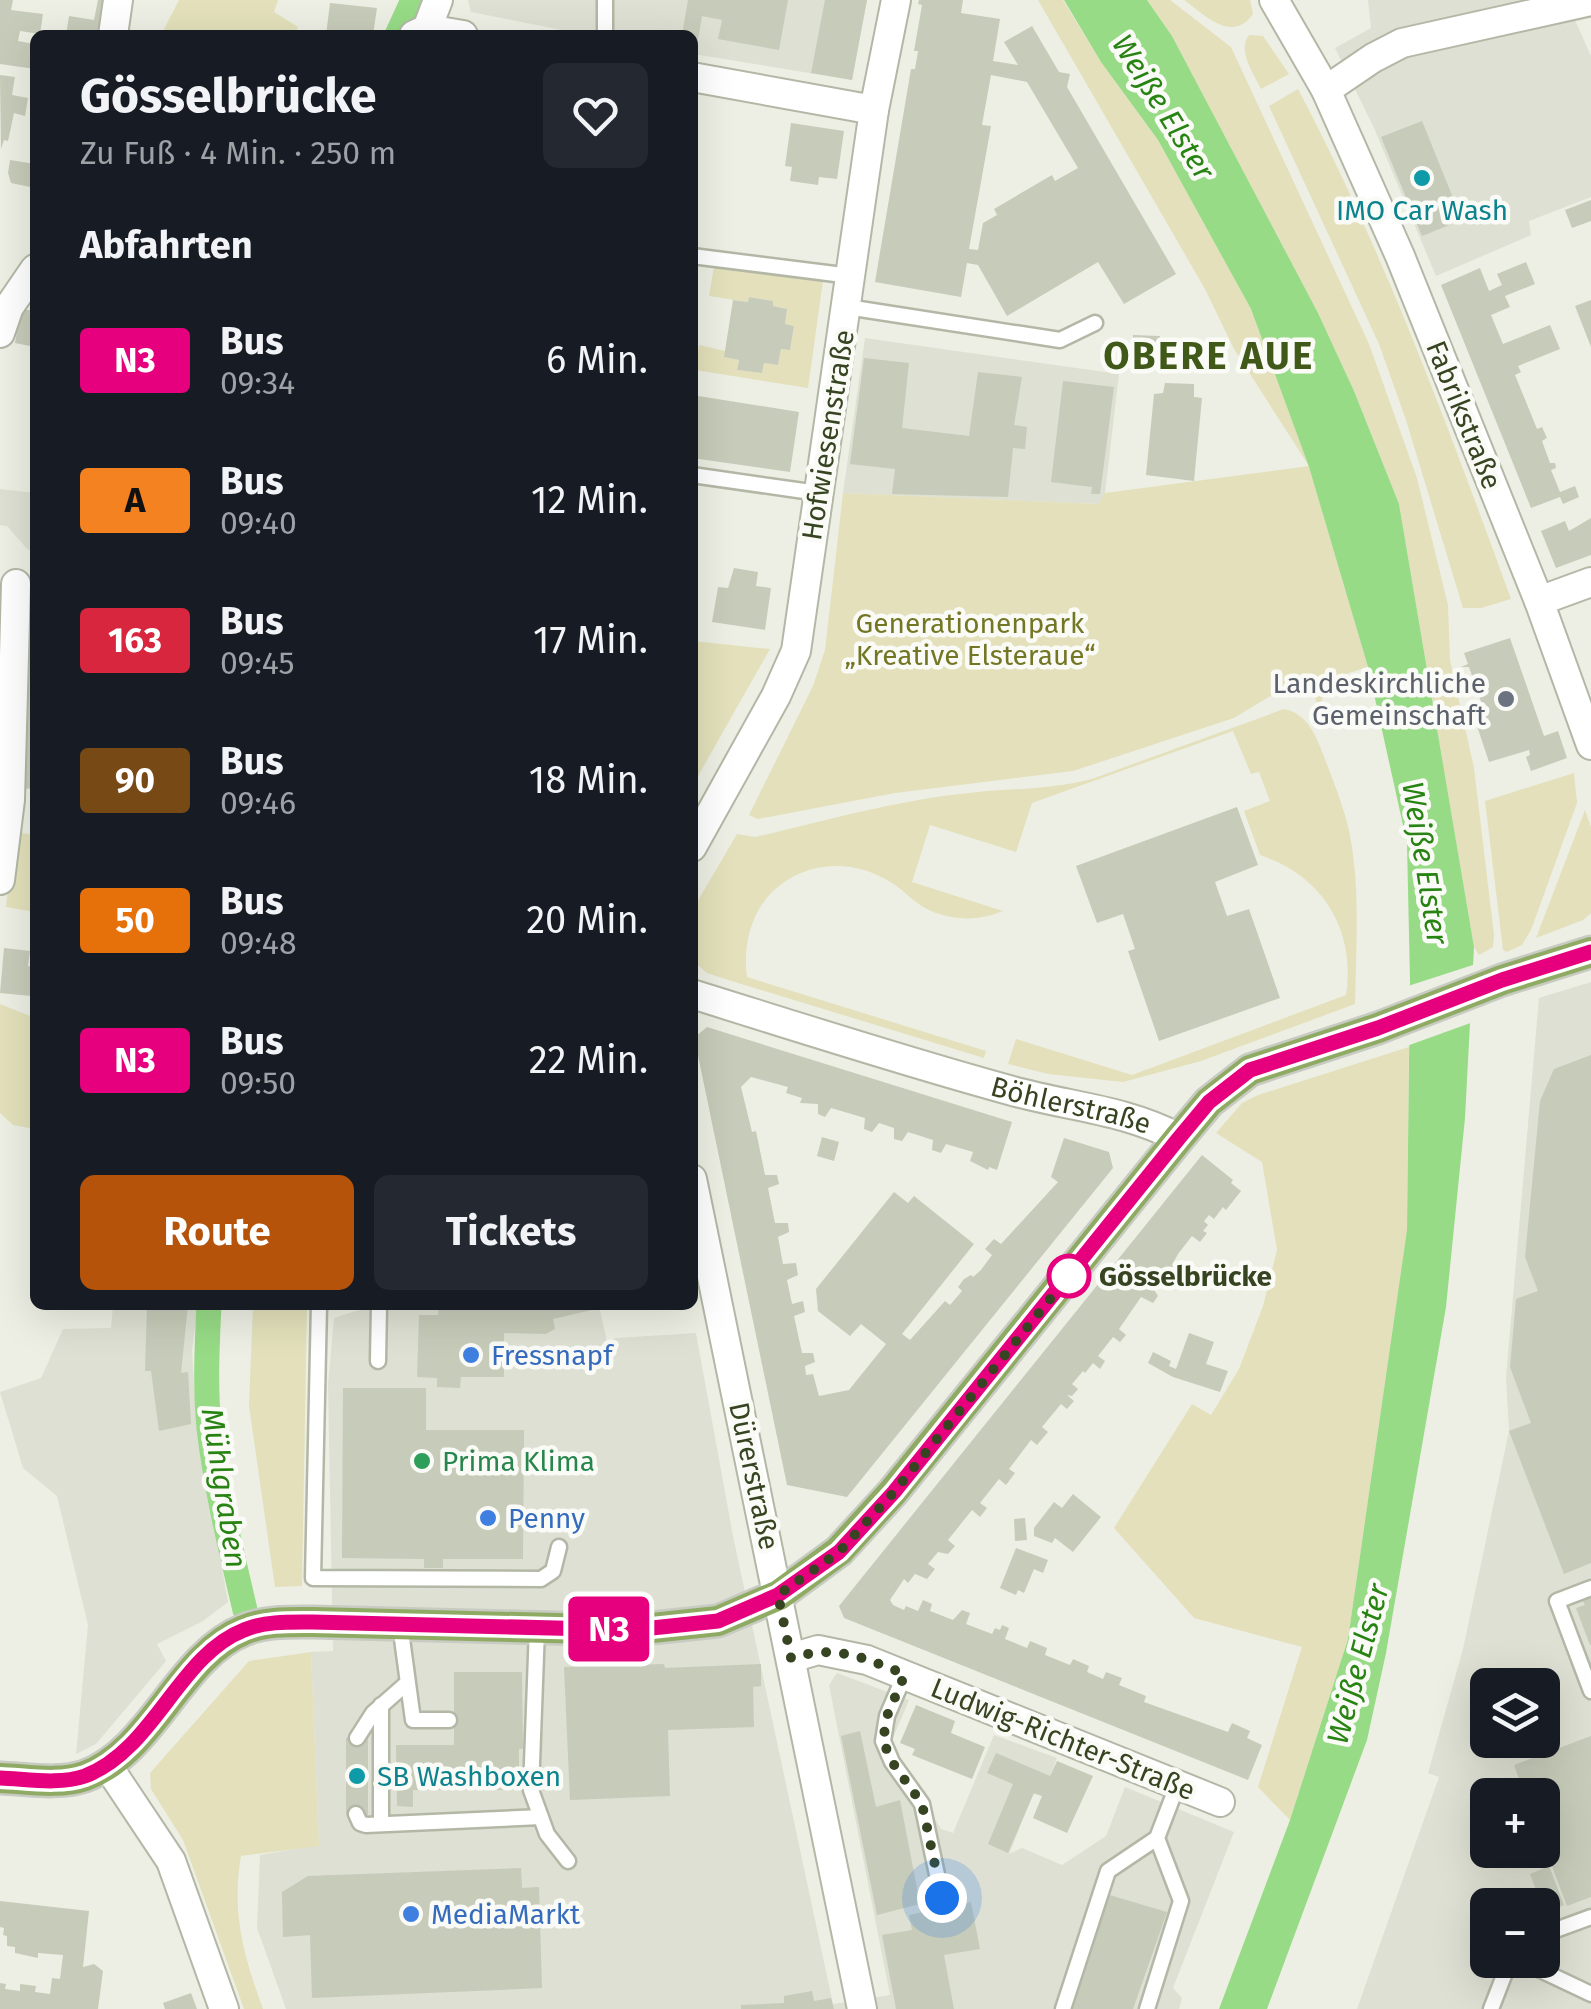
<!DOCTYPE html>
<html lang="de">
<meta charset="utf-8">
<style>
:root{--surface:#171b24;--page:#242831;--text:#f1f3f6;--muted:#9ea1a6;--accent:#b45309}
body{margin:0;font-family:"Fira Sans",sans-serif;background:var(--page);color:var(--text);height:100vh;display:flex;flex-direction:column;font-size:38px;white-space:nowrap}
*{box-sizing:border-box;margin:0}
p{font-size:32px;color:var(--muted)}
.icon{flex:none;width:55px;height:55px;fill:none;stroke:currentColor;stroke-width:2;stroke-linecap:round;stroke-linejoin:round}
.map{position:relative;flex:1;overflow:hidden}
.drawer{position:absolute;left:30px;top:30px;width:668px;height:1280px;display:flex;flex-direction:column;background:var(--surface);border-radius:15px;box-shadow:0 10px 40px #0002}
.drawer>*{flex:none}
.badge{padding:0 20px;border-radius:8px;font-size:35px;line-height:65px}
.buttons{position:absolute;left:1470px;top:1668px;display:grid;gap:20px}
.buttons a{display:grid;place-items:center;width:90px;height:90px;border-radius:15px;background:var(--surface);box-shadow:0 10px 40px #0002;font-size:50px}
.you{position:absolute;width:50px;height:50px;margin:-25px;border:8px solid #fff;border-radius:50%;background:#1a73e8;box-shadow:0 0 0 15px #1a73e833}
.map>.badge{position:absolute;translate:-50% -50%;box-shadow:0 0 0 5px #fff}
h2{padding:0 50px;font-size:38px;line-height:90px}
.round{display:grid;place-items:center;flex:none;width:105px;height:105px;border-radius:15px;background:var(--page)}
.head{display:flex;align-items:center;justify-content:space-between;height:170px;padding:0 50px}
h1{font-size:48px;font-weight:700;line-height:75px}
.cta{display:flex;gap:20px;margin-top:auto;padding:20px 50px}
.cta a{flex:1;height:115px;border-radius:15px;background:var(--accent);color:#fff;font-size:40px;font-weight:700;line-height:115px;text-align:center}
.cta a+a{background:var(--page);color:var(--text)}
ul{padding:0;list-style:none}
li{display:flex;align-items:center;gap:30px;height:140px;padding:0 50px}
li div{flex:1}
li b{display:block;font-size:38px}
li em{font-style:normal}
li .badge{min-width:110px;font-weight:700;text-align:center}
.map>svg:first-child{display:block}
.built{fill:#dde0d2;fill-rule:evenodd}
.green{fill:#e3e0bb}
.water{fill:#97db86}
.pier{fill:#edefe4}
.lines{fill:none;stroke-linecap:round;stroke-linejoin:round}
.canal{stroke:#97db86;stroke-width:25}
.building{fill:#c7cbb9;fill-rule:evenodd}
.service-casing{stroke:#b3b8a6;stroke-width:19}
.minor-casing{stroke:#b3b8a6;stroke-width:32}
.primary-casing{stroke:#c7cbc1;stroke-width:35}
.service{stroke:#fff;stroke-width:14}
.minor{stroke:#fff;stroke-width:28}
.primary{stroke:#8faa63;stroke-width:30}
.line-casing{stroke:#fff;stroke-width:22}
.line{stroke:#e6007e;stroke-width:15}
.walk{stroke:#374421;stroke-width:10;stroke-dasharray:0 18}
.culture-dot{fill:#0f9aa8;stroke:#fafbf6;stroke-width:4}
.worship-dot{fill:#6b7280;stroke:#fafbf6;stroke-width:4}
.stop-dot{fill:#fff;stroke:#e6007e;stroke-width:5}
.shop-dot{fill:#3f7fe0;stroke:#fafbf6;stroke-width:4}
.leisure-dot{fill:#2e9e5b;stroke:#fafbf6;stroke-width:4}
.labels{text-anchor:middle;dominant-baseline:central;stroke-width:9;stroke-linejoin:round;paint-order:stroke}
.culture-label{font-size:28px;fill:#0d838f;stroke:#fafbf6}
.street-label{font-size:28px;fill:#374421;stroke:#fafbf6}
.park-label{font-size:28px;fill:#737623;stroke:#fafbf6}
.worship-label{font-size:28px;fill:#5b616d;stroke:#fafbf6;text-anchor:end}
.stop-label{font-size:28px;font-weight:bold;fill:#374421;stroke:#fafbf6;text-anchor:start}
.shop-label{font-size:28px;fill:#366cbe;stroke:#fafbf6;text-anchor:start}
.leisure-label{font-size:28px;fill:#27864d;stroke:#fafbf6;text-anchor:start}
.water-label{font-size:30px;font-style:italic;fill:#278312;stroke:#fafbf6}
.district-label{font-size:38px;font-weight:bold;letter-spacing:2.5px;fill:#405919;stroke:#fafbf6}
</style>
<div class="map">
<svg width="1591" height="2009" viewBox="0 0 1591 2009">
<rect width="100%" height="100%" fill="#edefe4"/>
<path class="built" d="M468,0H867L852,80L693,54L692,35H587L471,12Z
M1368,0H1566L1591,56V197L1529,221L1531,235L1436,276L1374,128L1335,48L1371,28Z
M865,338L1119,374L1105,493L1099,504L843,493Z
M0,489L35,493V548L28,550L7,526L0,525Z
M1591,982V2009H1357L1439,1777L1428,1773L1463,1649L1509,1431L1506,1377L1539,998ZM1488,1685H1542V1740H1488ZM1488,1795H1542V1850H1488ZM1488,1905H1542V1960H1488Z
M113,1305H198L192,1351L197,1430L228,1602L203,1621L157,1644L166,1661L96,1744L76,1754L88,1625L57,1496L23,1468L0,1392L41,1378L63,1329L111,1328Z
M374,1305H599L607,1342L616,1338L696,1333L733,1536L833,2004L890,1995L829,1685L837,1673L909,1700L890,1745L941,1829L953,1833L994,1735L1057,1758L1042,1796L1033,1794L1009,1854L1022,1848L1062,1865L1106,1836L1125,1787L1234,1832L1173,1988L1182,1998L1179,2009H286L257,1928L260,1855L319,1845L311,1652L333,1651L328,1384L334,1318Z"/>
<path class="green" d="M179,0H278L274,12L298,27L294,35H161Z
M1038,0H1063L1101,62L1158,140L1251,309L1309,467L1368,667L1326,680L1321,705L1318,706L1308,678L1285,687L1234,718L1073,771L895,793L758,819L749,815L813,686L825,650L843,493L1099,504L1105,493L1309,466L1234,349L1205,289Z
M1147,0H1170L1231,47L1369,344L1417,478L1448,605L1450,660L1474,768L1494,935L1493,947L1479,955L1474,947L1399,504L1354,391L1318,313L1172,36Z
M1184,0H1250L1253,14C1232,44 1205,15 1184,0Z
M1249,35L1263,36L1289,74L1261,89C1253,72 1237,51 1249,35Z
M1298,89C1384,252 1448,426 1511,599L1481,608H1463L1406,420L1379,344L1269,106Z
M714,267L823,281L808,388L695,370L699,345L725,351V357L739,360L737,370L762,373L764,363L778,365L781,349L790,350L794,326L785,324L787,309L773,306V301L749,297L748,302L709,296Z
M693,641L770,649L693,785L692,641Z
M1284,709C1311,714 1319,744 1328,767C1337,791 1347,816 1351,841C1360,894 1356,950 1355,1004L1201,1061L1123,1082L1048,1074L1008,1064L1016,1039L1132,1075L1346,995C1356,930 1323,876 1260,855L1244,811L1270,801L1259,772L1251,774L1233,731L1032,803L1016,852L930,825L912,882L1003,911C979,921 953,921 929,910C914,903 905,891 892,883C854,858 805,860 772,892C750,915 743,946 747,977L986,1051L984,1058L725,979L707,973L693,961V909L737,834L755,837C825,821 897,800 969,793C1011,788 1051,790 1092,779Z
M1574,773L1577,803L1531,930L1522,945L1507,952L1503,950L1485,801Z
M1585,810L1591,827V913L1583,920L1536,938Z
M15,832L35,835V912L6,907Z
M0,1004L35,1018V1129L13,1125L0,1113Z
M1409,1047L1407,1231L1348,1639L1290,1820L1258,1787L1302,1647L1194,1618L1114,1528L1192,1404L1211,1415L1239,1369L1263,1306L1277,1250L1262,1162L1216,1133L1242,1103L1258,1095Z
M253,1305H307L302,1586L275,1587L249,1406Z
M311,1652L319,1846L241,1856C231,1912 244,1957 263,2009H244L183,1840L151,1789L150,1773L249,1661Z"/>
<path class="water" d="M1064,0H1147L1172,36L1318,313L1354,391L1399,504L1474,947L1465,1118L1446,1307L1386,1653L1367,1740L1267,2009H1219L1290,1820L1348,1639L1407,1230L1410,981L1407,843L1368,667L1309,467L1251,309L1158,140L1101,62Z"/>
<path class="pier" d="M1479,963L1476,1021L1404,1047L1405,987Z"/>
<g class="lines">
<path class="canal" d="M397,35L413,0
M209,1305C207,1346 205,1387 209,1428C216,1489 231,1550 245,1610"/>
</g>
<path class="building" d="M0,0H13L11,10L43,14L40,34L20,31L18,41L34,44L35,69L0,64Z
M98,0H108L103,35H66L69,16L94,20Z
M688,0H788L779,50L718,39L722,20L702,16L696,51L692,50V35H682Z
M825,0H867L852,80L811,73Z
M919,0H963L961,13L1000,19L993,61L1018,65L1004,42L1032,26L1059,72L1070,74L1067,87L1176,274L1124,304L1098,262L1007,316L978,265L967,263L961,297L875,282L911,69H915L918,51H914L922,5L918,4ZM991,75L1027,82L1078,168L1055,181L1052,175L994,209L997,215L983,223L978,250L969,249L991,126L982,125Z
M330,3L377,8L373,35H326Z
M0,75L15,77L12,95L28,98L25,116L14,113L8,141L4,140L1,149Z
M1422,121L1462,220L1422,236L1381,137Z
M791,123L844,131L837,179L819,177L818,185L790,181L792,167L785,166Z
M10,160L35,164V188L11,183L8,173Z
M1591,200V221L1572,228L1565,210Z
M1526,262L1535,284L1505,296L1510,307L1491,315L1503,344L1550,325L1560,349L1518,366L1521,372L1515,375L1537,429L1542,427L1547,438L1542,441L1550,463H1555L1556,468L1551,470L1560,492L1575,486L1579,497L1563,504L1560,497L1531,508L1441,285L1480,268L1489,291L1502,285L1497,274Z
M749,297L773,301V306L787,309L785,324L794,326L790,350L781,349L778,365L764,363L762,373L737,370L739,360L724,357L733,300L748,302Z
M1591,300V347L1575,306Z
M21,309L35,311V347L15,343Z
M1133,335L1160,336L1159,355L1132,354Z
M864,358L909,363L902,428L969,436L978,372L1022,377L1014,425L1027,427L1025,449L1013,448L1008,497L892,494L895,469L850,464Z
M1063,381L1114,387L1100,494H1091L1092,487L1051,482Z
M1165,383L1194,384V397L1202,398L1194,481L1146,475L1154,394L1163,393Z
M692,395L799,412L790,472L692,458Z
M1591,518V555L1556,568L1541,531L1565,521L1569,531Z
M734,568L758,572L756,586L771,588L765,630L712,622L718,587L728,588Z
M29,631L35,632V789L17,788L22,677Z
M1510,638L1544,736L1558,731L1567,758L1531,771L1526,757L1530,755L1529,750L1489,762L1475,720L1486,716L1469,667H1461L1468,664L1464,653Z
M1237,807L1258,865L1215,882L1227,916L1249,909L1280,998L1159,1041L1128,951L1135,949L1123,914L1097,923L1076,866Z
M4,948L30,951L28,966L34,967L31,996L0,993Z
M707,1027L1012,1122L997,1170L989,1167L988,1170L970,1161L973,1152L946,1144L941,1153L932,1150L933,1140L908,1132L902,1141L894,1139V1128L879,1123L872,1132L864,1129L865,1118L831,1108L825,1117L818,1114V1104L800,1103L802,1098L786,1093L788,1087L751,1077L741,1087L752,1132L756,1131L765,1175H777L779,1184L768,1188L775,1223H788L789,1232L778,1237L783,1264L796,1263L798,1275L787,1280L792,1304L803,1301L805,1312L794,1316L802,1353H813L815,1362L805,1366L806,1375L813,1374L819,1396L849,1390L886,1344L861,1324L850,1336L818,1311L816,1289L894,1192L908,1203L914,1196L974,1244L902,1334L910,1340L945,1301L950,1305L962,1291L958,1287L964,1279L971,1275L973,1277L981,1270L992,1255L985,1249L994,1239L1001,1244L1058,1182L1051,1177L1064,1138L1109,1152L1113,1168L847,1497L787,1485L695,1041V1037Z
M1591,1055V1563L1564,1574L1509,1431L1531,1423L1510,1367L1516,1299L1538,1291L1525,1257L1540,1101L1554,1069Z
M822,1137L839,1142L834,1161L817,1156Z
M1202,1155L1233,1180L1231,1183L1241,1191L1226,1210L1223,1207L1214,1219L1209,1215L1204,1221L1208,1225L1203,1231L1207,1233L1200,1242L1192,1236L1178,1254L1172,1265L1180,1271L1174,1278L1164,1274L1153,1288L1158,1296L1153,1303L1141,1297L1119,1329L1126,1335L1120,1342L1113,1337L1098,1356L1105,1361L1100,1369L1093,1363L1085,1373L1083,1371L1072,1384L1078,1389L1072,1396L1067,1395L1074,1401L1067,1409L1061,1404L1042,1427L1048,1432L1037,1445L1031,1440L1009,1469L1015,1473L1006,1485L999,1479L980,1503L987,1508L980,1517L972,1510L948,1540L955,1546L948,1554L938,1552L928,1564L935,1569L927,1579L915,1574L908,1583L904,1579L890,1600L893,1605L904,1610L906,1606L918,1611L923,1600L932,1604L930,1611L953,1620L962,1610L970,1613L966,1624L992,1634L995,1628L1000,1630L1002,1625L1009,1628L1005,1639L1027,1648L1030,1641L1047,1648L1045,1655L1070,1665L1073,1659L1089,1666L1087,1672L1103,1679L1106,1672L1122,1678L1119,1685L1146,1696L1144,1702L1228,1732L1232,1723L1250,1731L1247,1738L1262,1745L1248,1780L844,1618L839,1606Z
M147,1305H188L181,1373L188,1372L191,1424L159,1431L151,1371H145Z
M439,1305H595L596,1309L553,1319L555,1329L546,1334L504,1333V1377H461L460,1388L437,1387V1378L417,1377L419,1315H438Z
M1189,1333L1214,1342L1206,1364L1228,1371L1220,1392L1173,1377L1148,1363L1153,1352L1171,1361L1169,1366L1176,1369Z
M343,1388H426V1430H524L523,1559H443V1568H424V1559L342,1558Z
M1073,1494L1101,1517L1073,1552L1055,1538L1052,1543L1034,1536V1528L1054,1502L1062,1508Z
M1025,1518L1027,1540L1015,1541L1014,1519Z
M1016,1548L1048,1560L1043,1573L1034,1569L1024,1593L1018,1590L1016,1595L1000,1588Z
M1591,1593V1645H1590L1576,1608L1585,1605L1581,1597Z
M664,1664L665,1668L761,1664V1686L753,1687L754,1727L668,1730L670,1796L570,1800L564,1667Z
M454,1672H522L523,1749H519V1790H413V1807L397,1806L396,1745H454Z
M916,1705L955,1721L951,1733L985,1747L972,1779L912,1755L915,1749L900,1743Z
M860,1731L876,1807L900,1800L920,1904L877,1915L841,1736Z
M1591,1736V1897L1567,1906L1542,1840V1795H1525L1514,1765Z
M346,1738H368V1815L346,1814Z
M996,1753L1050,1776L1057,1761L1093,1776L1067,1833L1033,1818L1042,1796L1034,1793L1008,1853L988,1844L1013,1784L987,1773Z
M1549,1866L1564,1905L1545,1913L1530,1874Z
M521,1868L522,1888L539,1887L542,1988L312,1998L310,1935L283,1937L282,1892L308,1876Z
M1106,1894L1167,1912L1133,2009H1070Z
M0,1901L89,1911L83,1967L94,1964L103,1971L98,2009H0V1983L6,1984L5,1989L20,1991V1984L36,1986L35,1992L50,1994L52,1978L60,1979L63,1955L38,1953V1958L15,1953V1947L7,1946V1936L3,1935L4,1928L0,1927Z
M971,1902L980,1949L944,1955L954,2009H896L882,1935L912,1930L909,1915Z
M812,1991L814,2001L831,1998L834,2009H741V2005L784,2003V1996Z
M191,1993L197,2009H165L163,2003Z"/>
<g class="lines">
<g class="service-casing">
<path id="service" d="M605,0V35
M692,256L851,276
M847,307L1060,340L1095,323
M692,475L818,493
M319,1305L313,1578L541,1579L553,1571L559,1547
M378,1361L379,1305
M1591,1588L1557,1601L1591,1691
M400,1624L413,1720H449
M537,1628L531,1790L547,1834L568,1861
M905,1674L887,1716L883,1741L892,1762L922,1804L942,1898
M381,1705V1824
M357,1738L373,1713L407,1683
M356,1814L360,1823L366,1825L541,1817
M1542,1935L1591,1917
M1519,1960L1591,1994
M1063,2009L1108,1871L1157,1838
M1147,2009L1181,1901L1157,1838L1177,1786
M1491,2009L1510,1960"/>
</g>
<g class="minor-casing">
<g id="minor">
<path d="M1274,0L1326,90L1400,256L1539,601L1591,745"/>
<path d="M427,29L463,35"/>
<path d="M113,35L118,0"/>
<path d="M414,35L427,29L438,0"/>
<path d="M692,77L874,110"/>
<path d="M1326,90L1373,58L1402,43L1591,1"/>
<path d="M0,333L9,307L35,269"/>
<path d="M1539,601L1591,582"/>
<path d="M692,847L776,696L796,651L874,110L896,0"/>
<path d="M0,880L10,800L16,584"/>
<path id="s1" d="M692,994C798,1027 903,1061 1009,1090C1069,1107 1124,1109 1179,1138"/>
<path d="M692,1179L862,2009"/>
<path d="M791,1658L818,1650L867,1660L1220,1802"/>
<path d="M107,1765L171,1861L224,2009"/>
</g>
</g>
<g class="primary-casing">
<path id="primary" d="M0,1778C27,1779 59,1785 85,1776C153,1751 179,1656 244,1630C265,1621 290,1622 313,1622L633,1630L718,1621L779,1595L839,1551L893,1492L1179,1138L1209,1102L1250,1070L1378,1028L1502,980L1591,952"/>
</g>
<use href="#service" class="service"/>
<use href="#minor" class="minor"/>
<use href="#primary" class="primary"/>
</g>
<g class="lines">
<g class="line-casing">
<path id="line" d="M0,1778C27,1779 59,1785 85,1776C154,1750 179,1655 244,1630C265,1621 291,1622 313,1622L633,1630L718,1621L778,1595L839,1552L894,1492L1179,1138L1209,1102L1250,1070L1378,1028L1502,980L1591,952"/>
</g>
<use href="#line" class="line"/>
<path class="walk" d="M942,1898L922,1804L892,1762L883,1741L887,1716L905,1674C863,1658 837,1644 791,1658L778,1595L839,1552L894,1492L1072,1272L1069,1276"/>
</g>
<g class="culture-dot">
<circle cx="1422" cy="178" r="10"/>
<circle cx="357" cy="1776" r="10"/>
</g>
<circle class="worship-dot" cx="1506" cy="699" r="10"/>
<circle class="stop-dot" cx="1069" cy="1276" r="20"/>
<g class="shop-dot">
<circle cx="471" cy="1355" r="10"/>
<circle cx="488" cy="1518" r="10"/>
<circle cx="411" cy="1914" r="10"/>
</g>
<circle class="leisure-dot" cx="422" cy="1461" r="10"/>
<g class="labels">
<g class="culture-label">
<text x="1422" y="210">IMO Car Wash</text>
<text x="377" y="1776" text-anchor="start">SB Washboxen</text>
</g>
<g class="street-label">
<text transform="translate(1464 415) rotate(68)">Fabrikstraße</text>
<text transform="translate(828 435) rotate(-81)">Hofwiesenstraße</text>
<text stroke="none"><textPath href="#s1" startOffset="395">Böhlerstraße</textPath></text>
<text transform="translate(754 1476) rotate(78)">Dürerstraße</text>
<text transform="translate(1063 1739) rotate(22)">Ludwig-Richter-Straße</text>
</g>
<g class="park-label">
<text x="970" y="623">Generationenpark<tspan x="970" dy="32">„Kreative Elsteraue“</tspan></text>
</g>
<g class="worship-label">
<text x="1486" y="683">Landeskirchliche<tspan x="1486" dy="32">Gemeinschaft</tspan></text>
</g>
<g class="stop-label">
<text x="1099" y="1276">Gösselbrücke</text>
</g>
<g class="shop-label">
<text x="491" y="1355">Fressnapf</text>
<text x="508" y="1518">Penny</text>
<text x="431" y="1914">MediaMarkt</text>
</g>
<g class="leisure-label">
<text x="442" y="1461">Prima Klima</text>
</g>
<g class="water-label">
<text transform="translate(1163 107) rotate(58)">Weiße Elster</text>
<text transform="translate(1425 863) rotate(81)">Weiße Elster</text>
<text transform="translate(224 1488) rotate(81)">Mühlgraben</text>
<text transform="translate(1358 1664) rotate(-75)">Weiße Elster</text>
</g>
<g class="district-label">
<text x="1209" y="356">OBERE AUE</text>
</g>
</g>
</svg>
<div class="buttons">
<a><svg class="icon" aria-label="layers" viewBox="0 0 24 24"><path d="M12 4l9 5-9 5-9-5zM3 14l9 5 9-5"/></svg></a>
<a>+</a>
<a>−</a>
</div>
<div class="you" style="left:942px;top:1898px"></div>
<b class="badge" style="left:609px;top:1629px;background:#e6007e;color:#fff">N3</b>
<section class="drawer">
<div class="head"><div><h1>Gösselbrücke</h1><p>Zu Fuß · 4 Min. · 250 m</p></div><a class="round"><svg class="icon" aria-label="heart" viewBox="0 0 24 24"><path d="M12 20l-8-8c-3-5 5-10 8-4 3-6 11-1 8 4z"/></svg></a></div>
<h2>Abfahrten</h2>
<ul>
<li><span class="badge" style="background:#e6007e;color:#fff">N3</span><div><b>Bus</b><p>09:34</p></div><em>6 Min.</em></li>
<li><span class="badge" style="background:#f58220;color:#111">A</span><div><b>Bus</b><p>09:40</p></div><em>12 Min.</em></li>
<li><span class="badge" style="background:#d7263d;color:#fff">163</span><div><b>Bus</b><p>09:45</p></div><em>17 Min.</em></li>
<li><span class="badge" style="background:#774a15;color:#fff">90</span><div><b>Bus</b><p>09:46</p></div><em>18 Min.</em></li>
<li><span class="badge" style="background:#e6710a;color:#fff">50</span><div><b>Bus</b><p>09:48</p></div><em>20 Min.</em></li>
<li><span class="badge" style="background:#e6007e;color:#fff">N3</span><div><b>Bus</b><p>09:50</p></div><em>22 Min.</em></li>
</ul>
<div class="cta"><a>Route</a><a>Tickets</a></div>
</section>
</div>
